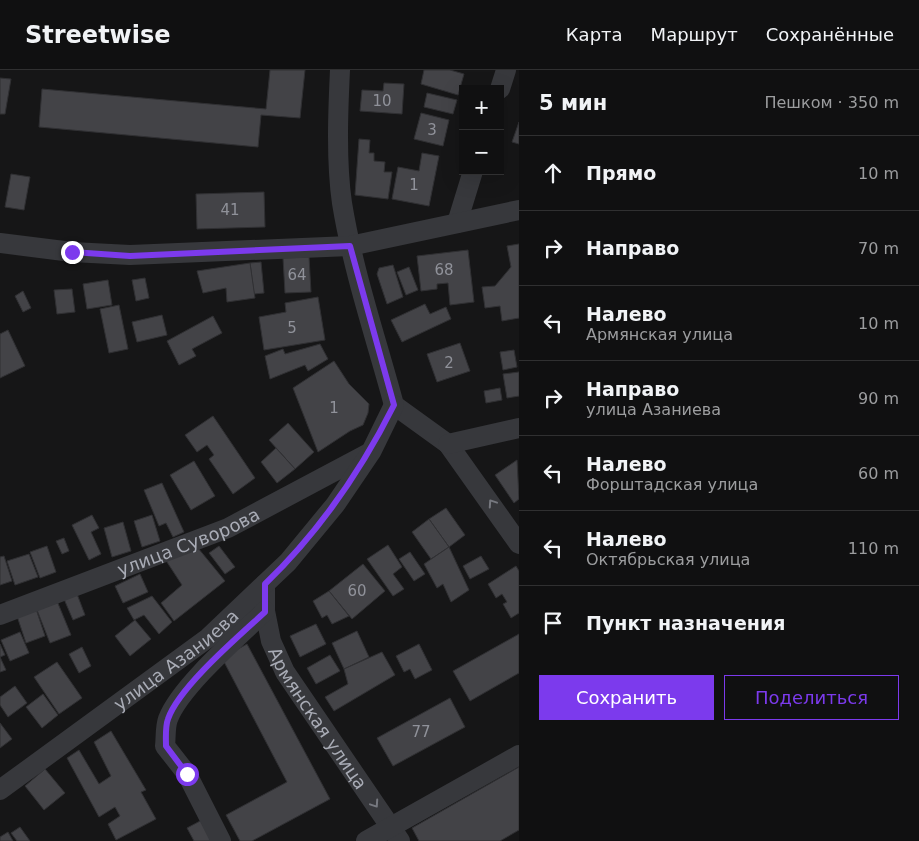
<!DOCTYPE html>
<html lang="ru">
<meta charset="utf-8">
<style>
body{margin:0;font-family:"DejaVu Sans",sans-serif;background:#1e1e1f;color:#f1f3f6}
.controls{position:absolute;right:15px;top:15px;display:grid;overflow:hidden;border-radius:0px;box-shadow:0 5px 20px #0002}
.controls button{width:45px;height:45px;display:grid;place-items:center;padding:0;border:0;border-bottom:1px solid #303031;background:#101011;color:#f1f3f6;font:25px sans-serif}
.stop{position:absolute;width:15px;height:15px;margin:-11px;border:4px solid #7c3aed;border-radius:50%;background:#fff}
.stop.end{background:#7c3aed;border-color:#fff;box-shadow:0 1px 5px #0008}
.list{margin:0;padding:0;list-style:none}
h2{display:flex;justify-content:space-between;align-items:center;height:65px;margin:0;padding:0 20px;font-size:21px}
h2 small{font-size:16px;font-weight:400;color:#9c9d9f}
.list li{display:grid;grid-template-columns:32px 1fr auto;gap:15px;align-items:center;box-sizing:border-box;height:75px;padding:0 20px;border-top:1px solid #303031}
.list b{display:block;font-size:19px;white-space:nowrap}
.list p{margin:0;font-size:16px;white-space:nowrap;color:#9c9d9f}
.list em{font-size:16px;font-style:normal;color:#9c9d9f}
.actions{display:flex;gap:10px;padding:15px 20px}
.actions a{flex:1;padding:11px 0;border:1px solid #7c3aed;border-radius:0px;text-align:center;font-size:18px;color:#7c3aed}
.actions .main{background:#7c3aed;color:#fff}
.icon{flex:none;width:28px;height:28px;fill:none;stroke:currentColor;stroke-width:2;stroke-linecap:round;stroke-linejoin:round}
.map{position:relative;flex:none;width:519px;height:771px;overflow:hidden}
header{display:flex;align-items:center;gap:30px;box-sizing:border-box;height:70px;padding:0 25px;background:#101011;border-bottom:1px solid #303031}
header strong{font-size:24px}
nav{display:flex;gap:28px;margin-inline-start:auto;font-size:18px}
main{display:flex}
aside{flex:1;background:#101011}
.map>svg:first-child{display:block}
.building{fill:#434347;stroke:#303033}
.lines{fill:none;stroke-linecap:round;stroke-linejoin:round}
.minor{stroke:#37383c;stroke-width:20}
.oneway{stroke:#76787f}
.route{stroke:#7c3aed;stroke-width:6}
.labels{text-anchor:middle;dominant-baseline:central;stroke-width:4;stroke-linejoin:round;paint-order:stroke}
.number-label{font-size:15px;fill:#90929a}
.street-label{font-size:18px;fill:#a9acb6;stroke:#111112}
</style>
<header>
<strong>Streetwise</strong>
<nav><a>Карта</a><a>Маршрут</a><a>Сохранённые</a></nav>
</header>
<main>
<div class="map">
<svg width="519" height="771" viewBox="0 0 519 771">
<rect width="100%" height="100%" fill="#161617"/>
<g class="building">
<polygon points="270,0 305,0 300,48 261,45 258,77 39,57 42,19 266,39"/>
<polygon points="424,0 450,0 464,4 458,25 421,14"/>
<polygon points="0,8 11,9 5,44 0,44"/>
<polygon points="384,13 404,14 402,44 360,41 362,20 383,21"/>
<polygon points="427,23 457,30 453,44 424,37"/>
<polygon points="421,43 449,50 443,76 414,69"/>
<polygon points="519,52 519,74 512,72"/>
<polygon points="359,69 370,70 369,83 374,83 374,91 385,92 384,102 392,102 388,129 355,125"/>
<polygon points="422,83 439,86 429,136 392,129 398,97 419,101"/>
<polygon points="11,104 30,107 24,140 5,137"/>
<polygon points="264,122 265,157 197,159 196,124"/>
<polygon points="519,174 519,248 502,251 500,236 485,238 482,217 495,216 511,197 507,176"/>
<polygon points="468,180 474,232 450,235 448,213 437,214 437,219 421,221 417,186"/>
<polygon points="309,187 311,222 285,223 283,188"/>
<polygon points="261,192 264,223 254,224 250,193"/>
<polygon points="250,193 255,228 227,232 226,218 203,223 197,201"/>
<polygon points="393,195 403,227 387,234 377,204 379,198"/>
<polygon points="409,197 418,220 406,225 397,202"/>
<polygon points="145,208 149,228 136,231 132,210"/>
<polygon points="108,210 112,235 87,239 83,214"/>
<polygon points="72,219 75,242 57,244 54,220"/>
<polygon points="23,221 31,238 23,242 15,226"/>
<polygon points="318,227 325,270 264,280 259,247 286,242 285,233"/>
<polygon points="425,234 430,244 446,237 451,249 402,272 391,250"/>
<polygon points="119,235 128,279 109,283 100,239"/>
<polygon points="162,245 167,265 137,272 132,252"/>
<polygon points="213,246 222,263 192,279 196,286 179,295 167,271"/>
<polygon points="8,260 25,296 0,308 0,264"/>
<polygon points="460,273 470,301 437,312 427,284"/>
<polygon points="320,274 328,289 308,301 305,295 270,309 265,286 283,279 285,284"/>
<polygon points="514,280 517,297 503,300 500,282"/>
<polygon points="334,291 349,314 369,334 368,343 363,355 350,361 318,382 293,318"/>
<polygon points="519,302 519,326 507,328 503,304"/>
<polygon points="500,318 502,330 486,333 484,321"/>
<polygon points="213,346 255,408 233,424 209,389 214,385 207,375 197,382 185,365"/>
<polygon points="288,353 314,382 295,399 269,370"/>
<polygon points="276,378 295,399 277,413 261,392"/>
<polygon points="517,390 519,429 514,433 495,405"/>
<polygon points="194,391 215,426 191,440 170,405"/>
<polygon points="162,413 184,462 173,467 166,453 159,456 144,420"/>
<polygon points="446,438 465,465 449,477 429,449"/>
<polygon points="92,445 99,458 91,462 101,484 89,490 72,455"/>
<polygon points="152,445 160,471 142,477 134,451"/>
<polygon points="429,449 449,477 431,489 412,462"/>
<polygon points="123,452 131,481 112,487 104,458"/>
<polygon points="64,468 69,481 62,484 56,471"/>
<polygon points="388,475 402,497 393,504 404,519 393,526 367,489"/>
<polygon points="47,476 56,502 40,508 30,482"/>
<polygon points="219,476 235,497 225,504 209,483"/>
<polygon points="449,477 469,520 451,532 443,514 437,518 424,494"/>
<polygon points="198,478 225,511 174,551 161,533 182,515 165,489"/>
<polygon points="410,482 425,504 414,511 399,489"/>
<polygon points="29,484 38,507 15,515 7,491"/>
<polygon points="4,486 12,511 0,515 0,487"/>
<polygon points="481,486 489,499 470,509 463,496"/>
<polygon points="363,494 385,521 352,549 329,521"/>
<polygon points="516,496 519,501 519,543 511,548 503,534 507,532 502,524 496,528 488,514"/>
<polygon points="140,504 148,522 123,533 115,516"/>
<polygon points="329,521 349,546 332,554 327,545 322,548 313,531"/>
<polygon points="77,524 85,545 73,550 64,529"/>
<polygon points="152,526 172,552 159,564 144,545 134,550 127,538"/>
<polygon points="57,531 71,565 50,573 37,540"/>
<polygon points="36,539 45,566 26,573 17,546"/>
<polygon points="135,550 151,569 130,586 115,566"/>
<polygon points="316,554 326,574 300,587 290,566"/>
<polygon points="357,561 369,587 344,599 332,573"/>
<polygon points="20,562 29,583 10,591 1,570"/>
<polygon points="519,564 519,603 470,631 453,601"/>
<polygon points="0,574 5,585 0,587 6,600 0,602"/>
<polygon points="247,574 330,729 252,771 240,771 226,745 287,712 222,588"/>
<polygon points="419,574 432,600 415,609 410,599 404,602 396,586"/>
<polygon points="82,577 91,596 79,603 69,584"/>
<polygon points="382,582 395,605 334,641 325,627 348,614 344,599"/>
<polygon points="330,585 340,601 316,614 307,598"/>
<polygon points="57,592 82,628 59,644 34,607"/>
<polygon points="15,616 27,633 8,647 0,635 0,627"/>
<polygon points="43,624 58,645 42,658 26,637"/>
<polygon points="450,628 465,657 393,696 377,668"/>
<polygon points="0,653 12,669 0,678"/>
<polygon points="111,661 146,720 141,722 156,749 116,770 108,754 120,746 115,737 99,747 67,688 79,680 99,714 111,706 94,672"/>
<polygon points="519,697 519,760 500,771 419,771 412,758"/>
<polygon points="45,699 65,723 44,740 25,716"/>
<polygon points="202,750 211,771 194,771 187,758"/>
<polygon points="20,757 30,771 17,771 11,763"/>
<polygon points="8,762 13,771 0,771 0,767"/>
</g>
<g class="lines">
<g class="minor">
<path d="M340 0C338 41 336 92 342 133 353 201 376 268 394 335"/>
<polyline points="500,19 506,0"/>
<polyline points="457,153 473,101"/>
<polyline points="0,173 72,182 130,185 350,176 519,140"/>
<polyline points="394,335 448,374 519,474"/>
<polyline points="448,374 519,358"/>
<path id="s1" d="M265 514V541L271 571 285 602 400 771"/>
<path id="s2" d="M0 545 228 458 367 384"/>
<path id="s3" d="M0 720 208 568 288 492 335 435 371 382 394 335"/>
<path d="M221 771 187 704 165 676C166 668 165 657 168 649 180 617 239 566 265 541"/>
<polyline points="366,771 519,685"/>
</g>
</g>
<defs><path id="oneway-chevron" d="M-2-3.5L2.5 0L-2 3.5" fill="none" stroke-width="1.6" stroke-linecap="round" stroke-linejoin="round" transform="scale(1.25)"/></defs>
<g class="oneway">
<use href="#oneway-chevron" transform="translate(492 433) rotate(-124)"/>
<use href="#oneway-chevron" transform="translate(375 734) rotate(56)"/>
</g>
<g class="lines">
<path class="route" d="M72 182 130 186 350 176 394 335C360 403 320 461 265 514V542C239 566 179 617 168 649 165 657 166 668 166 676L187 704"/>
</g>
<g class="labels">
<g class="number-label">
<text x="382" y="31">10</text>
<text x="432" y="60">3</text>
<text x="414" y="115">1</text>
<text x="230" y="140">41</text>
<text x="444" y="200">68</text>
<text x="297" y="205">64</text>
<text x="292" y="258">5</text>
<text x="449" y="293">2</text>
<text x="334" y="338">1</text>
<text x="357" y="521">60</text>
<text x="421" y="662">77</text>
</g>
<g class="street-label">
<text stroke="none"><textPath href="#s2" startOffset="202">улица Суворова</textPath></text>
<text stroke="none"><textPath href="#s3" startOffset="219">улица Азаниева</textPath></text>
<text stroke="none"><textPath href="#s1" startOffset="148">Армянская улица</textPath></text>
</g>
</g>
</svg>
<div class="controls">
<button>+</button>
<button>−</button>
</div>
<div class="stop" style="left:187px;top:704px"></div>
<div class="stop end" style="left:72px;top:182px"></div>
</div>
<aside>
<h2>5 мин<small>Пешком · 350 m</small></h2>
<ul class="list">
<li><svg class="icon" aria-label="ahead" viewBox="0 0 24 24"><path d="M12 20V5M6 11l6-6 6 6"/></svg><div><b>Прямо</b></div><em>10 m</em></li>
<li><svg class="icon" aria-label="right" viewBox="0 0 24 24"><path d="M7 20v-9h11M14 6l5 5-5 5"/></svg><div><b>Направо</b></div><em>70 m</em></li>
<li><svg class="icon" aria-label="left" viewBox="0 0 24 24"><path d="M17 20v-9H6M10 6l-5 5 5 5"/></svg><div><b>Налево</b><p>Армянская улица</p></div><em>10 m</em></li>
<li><svg class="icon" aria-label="right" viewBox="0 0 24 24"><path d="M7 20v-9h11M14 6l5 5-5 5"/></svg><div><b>Направо</b><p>улица Азаниева</p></div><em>90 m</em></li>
<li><svg class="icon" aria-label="left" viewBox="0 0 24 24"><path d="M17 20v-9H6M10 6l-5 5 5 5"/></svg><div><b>Налево</b><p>Форштадская улица</p></div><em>60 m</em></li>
<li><svg class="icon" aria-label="left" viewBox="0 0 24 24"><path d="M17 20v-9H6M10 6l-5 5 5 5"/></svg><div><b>Налево</b><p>Октябрьская улица</p></div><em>110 m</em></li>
<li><svg class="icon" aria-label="arrive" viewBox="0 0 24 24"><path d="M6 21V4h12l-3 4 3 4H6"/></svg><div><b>Пункт назначения</b></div></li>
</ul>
<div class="actions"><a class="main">Сохранить</a><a>Поделиться</a></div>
</aside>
</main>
